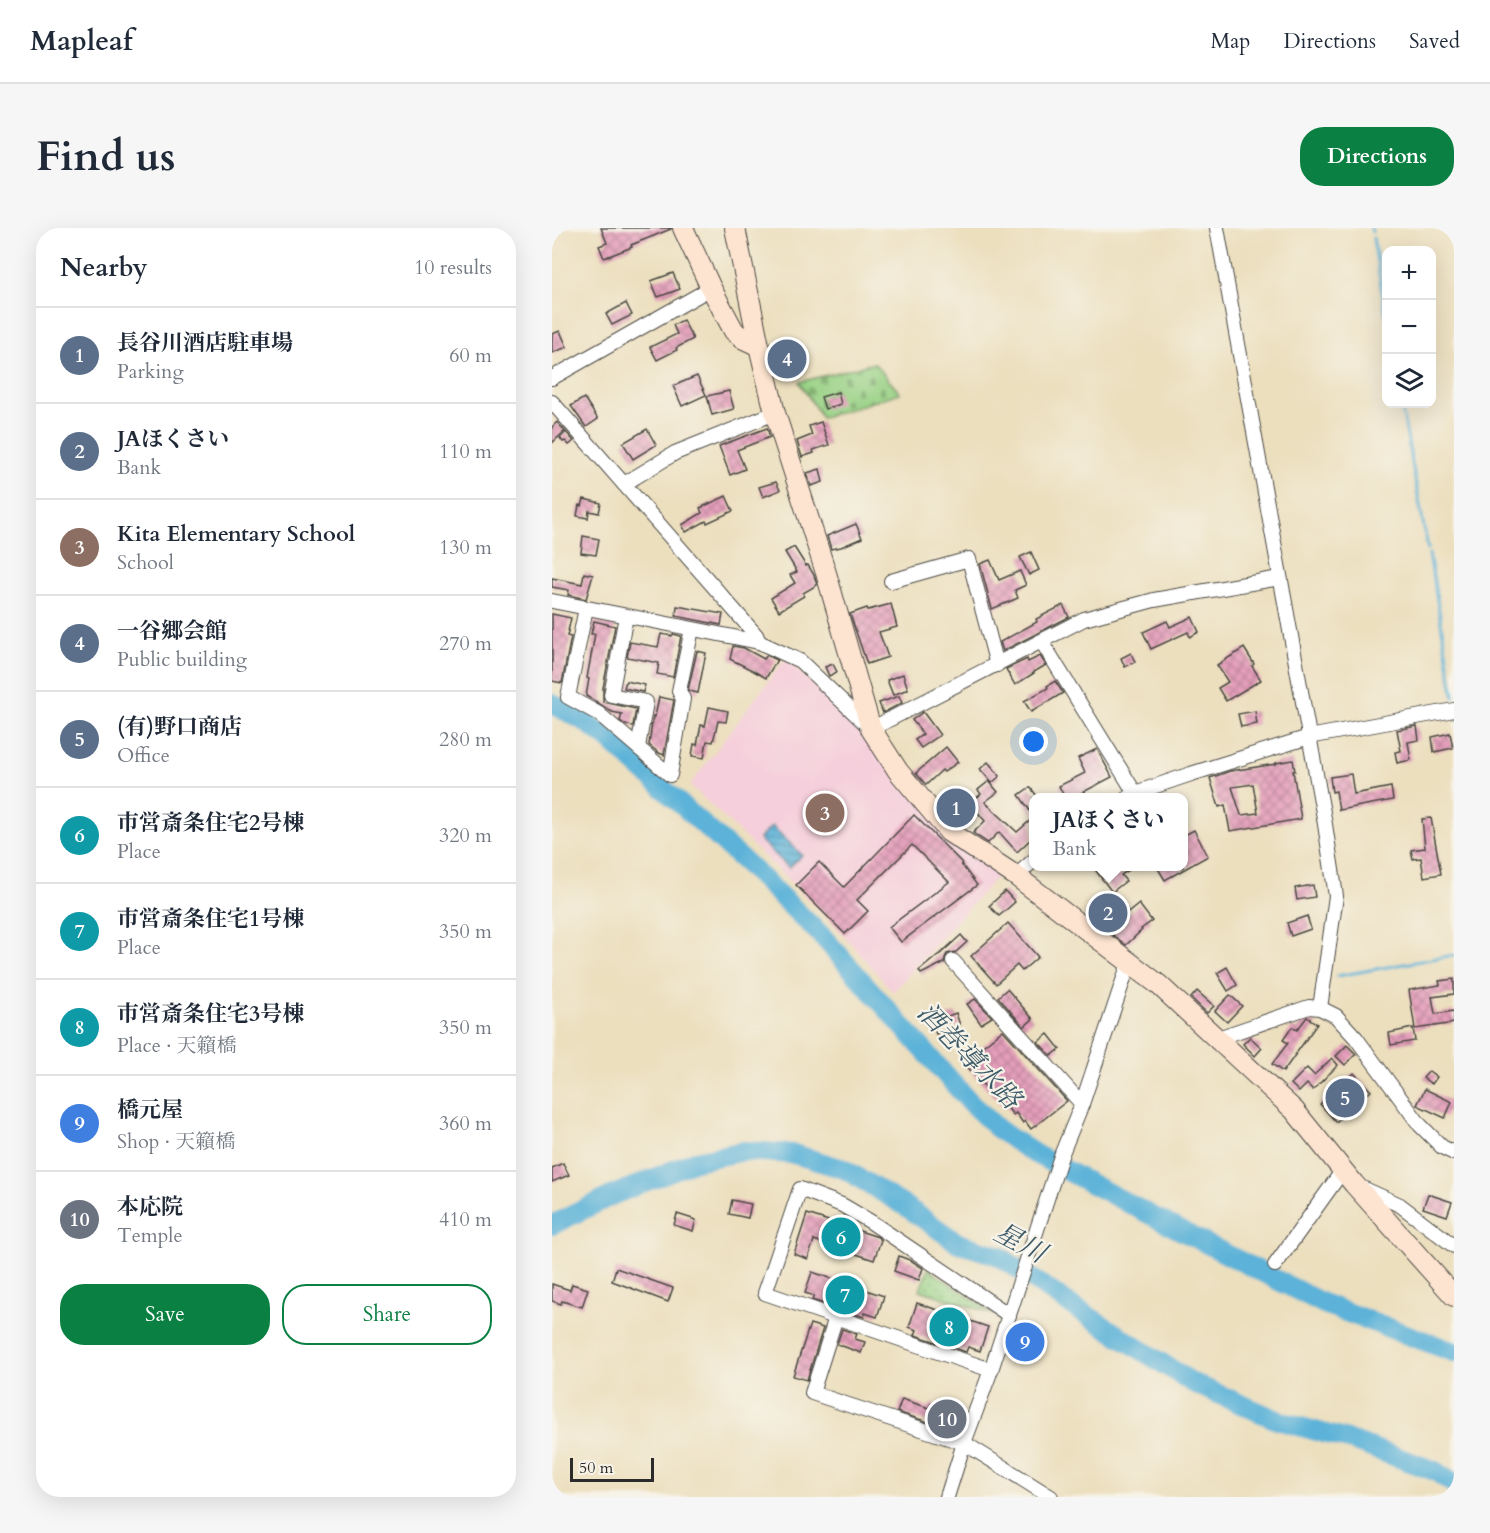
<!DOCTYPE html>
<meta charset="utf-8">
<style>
body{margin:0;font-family:Cardo,"Noto Serif JP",serif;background:#f6f6f7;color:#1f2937}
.controls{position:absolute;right:18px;top:18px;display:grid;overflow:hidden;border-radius:12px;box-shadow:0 6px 24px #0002}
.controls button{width:54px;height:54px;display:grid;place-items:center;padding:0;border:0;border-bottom:2px solid #e0e1e3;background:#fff;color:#1f2937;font:30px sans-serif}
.scale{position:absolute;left:18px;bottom:15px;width:84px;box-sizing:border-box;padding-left:6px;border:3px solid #2b2b2b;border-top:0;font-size:16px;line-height:21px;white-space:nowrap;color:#2b2b2b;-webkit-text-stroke:4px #f7f3e8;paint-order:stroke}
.you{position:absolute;left:482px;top:514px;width:21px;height:21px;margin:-15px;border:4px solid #fff;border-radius:50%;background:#1a73e8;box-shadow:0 0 0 9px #1a73e833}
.badge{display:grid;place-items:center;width:39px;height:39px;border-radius:50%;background:#0b8043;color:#fff;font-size:20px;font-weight:700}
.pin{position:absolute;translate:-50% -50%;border:3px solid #fff;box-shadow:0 2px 6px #0006}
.popup{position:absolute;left:477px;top:565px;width:159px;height:78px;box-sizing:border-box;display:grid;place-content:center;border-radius:12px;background:#fff;filter:drop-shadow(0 2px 4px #0005);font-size:20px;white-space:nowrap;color:#747a83}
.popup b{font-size:22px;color:#1f2937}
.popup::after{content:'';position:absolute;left:50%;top:100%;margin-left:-12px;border:12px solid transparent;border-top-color:#fff}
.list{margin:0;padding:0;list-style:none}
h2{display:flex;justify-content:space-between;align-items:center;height:78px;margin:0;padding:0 24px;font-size:26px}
h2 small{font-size:20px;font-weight:400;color:#747a83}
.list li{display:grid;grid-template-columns:39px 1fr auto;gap:18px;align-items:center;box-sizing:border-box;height:96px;padding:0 24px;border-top:2px solid #e0e1e3}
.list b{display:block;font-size:22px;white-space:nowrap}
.list p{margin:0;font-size:20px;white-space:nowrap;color:#747a83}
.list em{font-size:20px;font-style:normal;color:#747a83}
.actions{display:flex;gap:12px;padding:18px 24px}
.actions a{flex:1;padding:14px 0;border:2px solid #0b8043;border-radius:24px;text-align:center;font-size:21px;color:#0b8043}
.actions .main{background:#0b8043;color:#fff}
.icon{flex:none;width:33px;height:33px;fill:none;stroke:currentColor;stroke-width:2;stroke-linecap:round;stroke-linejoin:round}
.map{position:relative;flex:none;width:902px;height:1269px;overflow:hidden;border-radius:24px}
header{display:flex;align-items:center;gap:36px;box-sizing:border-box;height:84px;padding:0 30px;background:#fff;border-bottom:2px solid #e0e1e3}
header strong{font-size:28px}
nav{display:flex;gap:33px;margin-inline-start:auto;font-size:21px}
.intro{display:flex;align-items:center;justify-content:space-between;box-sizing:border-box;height:144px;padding:0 36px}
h1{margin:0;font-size:42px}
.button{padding:15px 27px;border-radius:24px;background:#0b8043;color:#fff;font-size:21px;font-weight:700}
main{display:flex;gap:36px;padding:0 36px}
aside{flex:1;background:#fff;border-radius:24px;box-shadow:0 6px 24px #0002}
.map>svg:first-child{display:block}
.built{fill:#f5cfdb}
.grass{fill:url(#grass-dots);stroke:#627e58;stroke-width:1.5}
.cemetery{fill:url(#cemetery-stones);stroke:#627e58;stroke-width:1.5}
.water{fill:url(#water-rules);stroke:#446e82;stroke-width:1.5}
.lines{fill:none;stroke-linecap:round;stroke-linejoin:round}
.stream{stroke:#5cb2d8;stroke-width:3}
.river{stroke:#5cb2d8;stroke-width:20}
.building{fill:url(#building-cross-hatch);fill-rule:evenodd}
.street-casing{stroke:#484641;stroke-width:16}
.secondary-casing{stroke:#484641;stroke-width:22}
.street{stroke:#fff;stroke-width:14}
.secondary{stroke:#fde4d0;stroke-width:20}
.labels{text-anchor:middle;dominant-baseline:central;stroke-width:4.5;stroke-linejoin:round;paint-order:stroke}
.water-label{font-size:27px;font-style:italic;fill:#3c5a68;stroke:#f7f3e8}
</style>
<header>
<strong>Mapleaf</strong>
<nav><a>Map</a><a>Directions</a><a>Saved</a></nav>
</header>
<div class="intro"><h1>Find us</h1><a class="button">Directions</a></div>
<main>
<aside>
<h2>Nearby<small>10 results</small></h2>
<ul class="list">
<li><span class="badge" style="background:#5c6f8a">1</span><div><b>長谷川酒店駐車場</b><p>Parking</p></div><em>60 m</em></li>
<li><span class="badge" style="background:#5c6f8a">2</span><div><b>JAほくさい</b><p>Bank</p></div><em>110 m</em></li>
<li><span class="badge" style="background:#8d6e63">3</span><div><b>Kita Elementary School</b><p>School</p></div><em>130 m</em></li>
<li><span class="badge" style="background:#5c6f8a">4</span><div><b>一谷郷会館</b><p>Public building</p></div><em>270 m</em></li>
<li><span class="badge" style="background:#5c6f8a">5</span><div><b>(有)野口商店</b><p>Office</p></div><em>280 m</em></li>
<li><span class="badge" style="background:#0f9aa8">6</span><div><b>市営斎条住宅2号棟</b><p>Place</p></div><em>320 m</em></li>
<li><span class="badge" style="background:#0f9aa8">7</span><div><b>市営斎条住宅1号棟</b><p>Place</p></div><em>350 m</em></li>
<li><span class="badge" style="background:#0f9aa8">8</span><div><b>市営斎条住宅3号棟</b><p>Place · 天籟橋</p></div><em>350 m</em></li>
<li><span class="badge" style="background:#3f7fe0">9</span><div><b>橋元屋</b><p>Shop · 天籟橋</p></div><em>360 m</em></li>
<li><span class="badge" style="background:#6b7280">10</span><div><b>本応院</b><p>Temple</p></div><em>410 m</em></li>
</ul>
<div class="actions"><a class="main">Save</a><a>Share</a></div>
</aside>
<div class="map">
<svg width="902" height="1269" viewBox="0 0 902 1269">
<defs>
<pattern id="grass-dots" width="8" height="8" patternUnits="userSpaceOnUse" patternTransform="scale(1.5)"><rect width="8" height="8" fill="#98d184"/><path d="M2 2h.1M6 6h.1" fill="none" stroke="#7caa6c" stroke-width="1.8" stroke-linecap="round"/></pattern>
<pattern id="cemetery-stones" width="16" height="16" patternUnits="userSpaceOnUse" patternTransform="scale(1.5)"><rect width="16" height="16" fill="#98d184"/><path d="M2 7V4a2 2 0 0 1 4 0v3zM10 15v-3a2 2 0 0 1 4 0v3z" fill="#7caa6c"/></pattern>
<pattern id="water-rules" width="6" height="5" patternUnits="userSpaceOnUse" patternTransform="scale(1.5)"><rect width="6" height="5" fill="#5cb2d8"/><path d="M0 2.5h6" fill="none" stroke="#4c91af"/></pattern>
<pattern id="building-cross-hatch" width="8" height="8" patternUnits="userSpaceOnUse" patternTransform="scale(1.5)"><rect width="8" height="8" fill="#e59fbb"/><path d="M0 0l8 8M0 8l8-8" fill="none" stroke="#ba8298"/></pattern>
</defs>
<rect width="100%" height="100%" fill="#f7f3e8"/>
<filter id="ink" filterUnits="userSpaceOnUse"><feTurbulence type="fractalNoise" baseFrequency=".0167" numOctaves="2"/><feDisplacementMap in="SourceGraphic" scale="12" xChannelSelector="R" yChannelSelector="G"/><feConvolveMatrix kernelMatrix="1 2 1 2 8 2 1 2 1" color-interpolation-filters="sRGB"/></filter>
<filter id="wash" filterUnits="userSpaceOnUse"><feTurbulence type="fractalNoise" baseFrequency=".008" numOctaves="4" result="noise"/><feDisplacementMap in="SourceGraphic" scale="24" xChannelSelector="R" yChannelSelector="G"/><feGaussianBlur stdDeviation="1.35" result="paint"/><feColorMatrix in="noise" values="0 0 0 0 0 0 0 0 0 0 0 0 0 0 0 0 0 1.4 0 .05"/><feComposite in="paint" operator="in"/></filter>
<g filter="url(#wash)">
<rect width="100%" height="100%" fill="#ecdfbe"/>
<polygon class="built" points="234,430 313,507 449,644 341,764 283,697 138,557"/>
<polygon class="grass" points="376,1041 444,1087 368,1062"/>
<polygon class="cemetery" points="322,135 348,165 270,190 247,154"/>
<polygon class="water" points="220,598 250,627 237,640 207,611"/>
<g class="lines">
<g class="stream">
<polyline points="819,0 820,4"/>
<polyline points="821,10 834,88"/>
<polyline points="849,176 876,321"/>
<polyline points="877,326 902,469"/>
<polyline points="785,748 902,727"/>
</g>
<g class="river">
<polyline points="0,476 29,491 54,509 196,637 270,708 418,874 445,900 460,911 483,926 604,990 772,1076 902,1124"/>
<polyline points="0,997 59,968 143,933 192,923 242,926 292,941 353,978 406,1015 447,1028 519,1077 641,1155 725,1192 803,1214 883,1243 902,1256"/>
</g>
</g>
<g id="blocks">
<g class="building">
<polygon points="49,0 119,0 119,1 79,17 80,19 52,30 47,18 55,15"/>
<polygon points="121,45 128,61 106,69 99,53"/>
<polygon points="74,75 80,87 60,97 54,86"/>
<polygon points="131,92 141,111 124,120 125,122 105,132 98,119 125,106 121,97"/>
<polygon points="8,103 15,119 0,125 0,106"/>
<polygon points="240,119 244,141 230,144 226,121"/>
<polygon points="145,148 154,167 130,178 121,158"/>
<polygon points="177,163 182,181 160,187 155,168"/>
<polygon points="286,164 289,176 273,181 269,169"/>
<polygon points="32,170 46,191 34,199 19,178"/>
<polygon points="5,194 13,203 0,215 0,199"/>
<polygon points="269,194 277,217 261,222 262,225 250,229 245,213 260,207 257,198"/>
<polygon points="215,200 218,209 185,222 193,241 178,247 167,218"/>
<polygon points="95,201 104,217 81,231 71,215"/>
<polygon points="14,204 22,213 17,217 13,213 11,214 8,210"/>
<polygon points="268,241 271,254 259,258 255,245"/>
<polygon points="224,254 228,262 211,269 207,259"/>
<polygon points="174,268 181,283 155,295 154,293 134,304 130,297 150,285 148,280"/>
<polygon points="32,271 49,275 47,285 37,283 36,290 25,288 27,277 30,278"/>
<polygon points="304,296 310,310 289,319 279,321 275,308"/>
<polygon points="31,308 47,311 44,327 29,325"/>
<polygon points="242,319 254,338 256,337 262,347 265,357 251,365 252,368 227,383 219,370 243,355 238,347 245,344 233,324"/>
<polygon points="479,324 487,342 477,347 468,329"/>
<polygon points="438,332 447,352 468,343 474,357 463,362 466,370 440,381 428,336"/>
<polygon points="32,345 41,347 34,371 16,367 17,362 0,359 0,350 30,356"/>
<polygon points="339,376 345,399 327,404 336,429 315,436 298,386 315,380 316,382"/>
<polygon points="511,377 517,389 451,423 448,414 485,394 484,391"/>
<polygon points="125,378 171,386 169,397 124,388"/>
<polygon points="0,386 19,390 15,408 19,409 10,455 0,453"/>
<polygon points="640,389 647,404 638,409 636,404 599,421 591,404 615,393 618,399"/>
<polygon points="42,393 63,398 51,460 51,474 84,481 81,498 74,497 68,493 70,486 60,484 43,473 34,468 37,451 35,450 43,406 39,406"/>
<polygon points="109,406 120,408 121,406 129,408 121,449 105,446 107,435 75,429 78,414 106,419"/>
<polygon points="181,418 192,420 212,431 215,427 225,432 214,450 200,442 178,431"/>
<polygon points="692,420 702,436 700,438 709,452 674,473 666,460 676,454 665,437"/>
<polygon points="145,423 154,425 146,465 137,463 136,462"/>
<polygon points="579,425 583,434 573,439 569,430"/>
<polygon points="488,428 494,437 482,444 482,445 463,457 454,441 475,431 476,434"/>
<polygon points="281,436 285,444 277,448 273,439"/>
<polygon points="351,446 356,461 341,467 335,452"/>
<polygon points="74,453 93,457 91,464 72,460"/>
<polygon points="503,453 511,465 479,484 472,473 496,460 495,458"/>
<polygon points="347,468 350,475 331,485 327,475"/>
<polygon points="107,469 122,472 112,527 107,525 97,517 101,488 103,489"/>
<polygon points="157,479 176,483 174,494 166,493 161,514 155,513 152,530 140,528 142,516 145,517 149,497 153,498"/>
<polygon points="703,483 705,496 689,499 686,486"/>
<polygon points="371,484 388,507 369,520 363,512 371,506 360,492"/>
<polygon points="865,498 867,512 856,514 859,532 845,535 843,524 849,523 845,502"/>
<polygon points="898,505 901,520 882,524 880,509"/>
<polygon points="394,519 406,534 392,544 390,542 374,557 364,545"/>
<polygon points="545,521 560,549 520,570 513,570 507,558 533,545 526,530"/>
<path d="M741 532 743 543H741L749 591 678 603 673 577 667 579 658 550 678 543 724 536V535ZM701 556 706 585 689 587 680 559Z"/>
<polygon points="436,534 448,548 440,555 428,541"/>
<polygon points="799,546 802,566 839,559 841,572 787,582 784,563 780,564 778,549"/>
<polygon points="437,553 446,564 433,574 465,604 481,590 481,609 465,624 447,604 436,615 421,605 433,593 418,575 429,566 426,562"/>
<polygon points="478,559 485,568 481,570 481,587 467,567"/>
<polygon points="362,587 410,635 409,636 425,657 349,714 337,699 397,654 360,617 305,672 316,683 293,706 244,657 267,634 292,659"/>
<polygon points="879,590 889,646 872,649 869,630 861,631 859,622 873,620 870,591"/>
<polygon points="642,602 656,628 613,652 605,639 631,639 631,608"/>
<polygon points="541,639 582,639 569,647 574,653 560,664"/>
<polygon points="761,657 763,669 745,672 743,660"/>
<polygon points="453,663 463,674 447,688 437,678"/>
<polygon points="562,668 577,684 587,676 600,693 589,701 590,702 574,717 539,690"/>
<polygon points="755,688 759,701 739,708 735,695"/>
<polygon points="456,695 486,729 470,743 465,737 444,756 419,728"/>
<polygon points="409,707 415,714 404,724 395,726 393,730 392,735 389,737 389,736 369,746 367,743 386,727 387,727"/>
<polygon points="675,739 685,757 676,763 665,745"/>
<polygon points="902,751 902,766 880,769 883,786 902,783 902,795 863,801 857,762 888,757 887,753"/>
<polygon points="455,761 481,791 472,799 446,769"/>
<polygon points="645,763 662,778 655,785 639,770"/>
<polygon points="678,767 690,778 675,794 663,783"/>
<polygon points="423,771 440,789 429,796 415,776"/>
<polygon points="404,785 408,797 384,806 379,794"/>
<polygon points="755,789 765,796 731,844 720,836 736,815 731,812 740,799 745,802"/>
<polygon points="861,800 863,813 839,817 837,805"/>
<polygon points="451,802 515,873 479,901 473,893 471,895 464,885 461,887 454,878 452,880 411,834"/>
<polygon points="496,806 508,821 499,828 486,814"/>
<polygon points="698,809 710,820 703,828 691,816"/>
<polygon points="795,817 804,826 793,837 784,828"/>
<polygon points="780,830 786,837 761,862 755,856 747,864 739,856 755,840 762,847"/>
<polygon points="877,843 885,849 880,856 871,850"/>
<polygon points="802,845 819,863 784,894 768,876"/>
<polygon points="873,861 900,874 893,890 865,877"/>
<polygon points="11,935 17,947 0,954 0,940"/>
<polygon points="876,966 900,974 895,988 871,980"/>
<polygon points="180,972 199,976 196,990 177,986"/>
<polygon points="125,986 144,992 141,1003 122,997"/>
<polygon points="255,986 326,1009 329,1012 322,1032 262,1012 256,1031 242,1026"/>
<polygon points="347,1028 360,1033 371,1040 367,1052 342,1043"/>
<polygon points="64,1040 121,1060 116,1074 60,1053"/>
<polygon points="260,1044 332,1068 325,1089 313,1085 312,1089 260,1072 262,1068 253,1065"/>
<polygon points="0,1056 18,1062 20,1056 36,1061 30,1079 10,1073 9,1076 0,1073"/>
<polygon points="365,1075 436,1099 428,1123 416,1119 414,1124 363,1107 365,1102 357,1099"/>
<polygon points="258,1096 271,1100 255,1152 241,1148"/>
<polygon points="290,1101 305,1106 303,1111 313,1114 309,1125 285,1116"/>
<polygon points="350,1171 377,1180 379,1176 413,1187 407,1204 345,1184"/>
</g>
</g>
</g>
<g filter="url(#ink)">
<use href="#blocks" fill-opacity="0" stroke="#484641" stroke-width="1.5"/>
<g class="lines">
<g class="street-casing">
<g id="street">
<polyline points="665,0 772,590 784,668 768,780"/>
<polyline points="0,150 159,60"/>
<polyline points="0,174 204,407 207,414"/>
<polyline points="72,256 123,225 223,185"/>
<polyline points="339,353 417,331 445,437"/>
<polyline points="0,373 207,414 248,433 319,501 532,391 602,372 728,350"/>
<polyline points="34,380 16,469 47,486 118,547 131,471 127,463 140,401"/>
<polyline points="74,388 59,467 94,474 86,519"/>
<polyline points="490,414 583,565"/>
<polyline points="575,570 583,565 639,546 757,509 902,482"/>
<polyline points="464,648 481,633"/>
<polyline points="401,733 530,876"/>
<polyline points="666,810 757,779 768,780 784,788 804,810 868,897 890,919 902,925"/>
<polyline points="808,959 848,977 902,1018"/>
<polyline points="723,1037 791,942"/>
<polyline points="284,1089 260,1165 412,1215 439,1142 510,925 530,876 577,735"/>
<polyline points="439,1142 213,1065 248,961 290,977 319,994 457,1087"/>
<polyline points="395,1269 412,1215 499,1269"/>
</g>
</g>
<g class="secondary-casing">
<g id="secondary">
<polyline points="131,0 159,60 182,103 192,111 207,118"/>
<polyline points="183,0 207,118 223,185 274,345 319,501 346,543 397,604 464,648 607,757 742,882 802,956 902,1068"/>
</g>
</g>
<use href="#street" class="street"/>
<use href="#secondary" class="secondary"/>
</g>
</g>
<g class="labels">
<g class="water-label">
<text transform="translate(417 828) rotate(46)">酒巻導水路</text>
<text transform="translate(468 1015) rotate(28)">星川</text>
</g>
</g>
</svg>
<div class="controls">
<button>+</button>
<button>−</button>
<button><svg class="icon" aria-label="layers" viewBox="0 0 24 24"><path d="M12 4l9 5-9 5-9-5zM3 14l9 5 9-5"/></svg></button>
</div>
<div class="scale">50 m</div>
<div class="you"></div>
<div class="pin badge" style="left:404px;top:580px;background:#5c6f8a">1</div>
<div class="pin badge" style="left:556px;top:685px;background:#5c6f8a">2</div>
<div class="popup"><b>JAほくさい</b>Bank</div>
<div class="pin badge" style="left:273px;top:585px;background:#8d6e63">3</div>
<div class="pin badge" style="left:235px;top:131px;background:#5c6f8a">4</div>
<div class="pin badge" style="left:793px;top:870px;background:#5c6f8a">5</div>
<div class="pin badge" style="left:289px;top:1009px;background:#0f9aa8">6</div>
<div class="pin badge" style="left:293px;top:1067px;background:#0f9aa8">7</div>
<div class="pin badge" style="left:397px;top:1099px;background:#0f9aa8">8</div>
<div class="pin badge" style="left:473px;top:1114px;background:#3f7fe0">9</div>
<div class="pin badge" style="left:395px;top:1191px;background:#6b7280">10</div>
</div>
</main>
